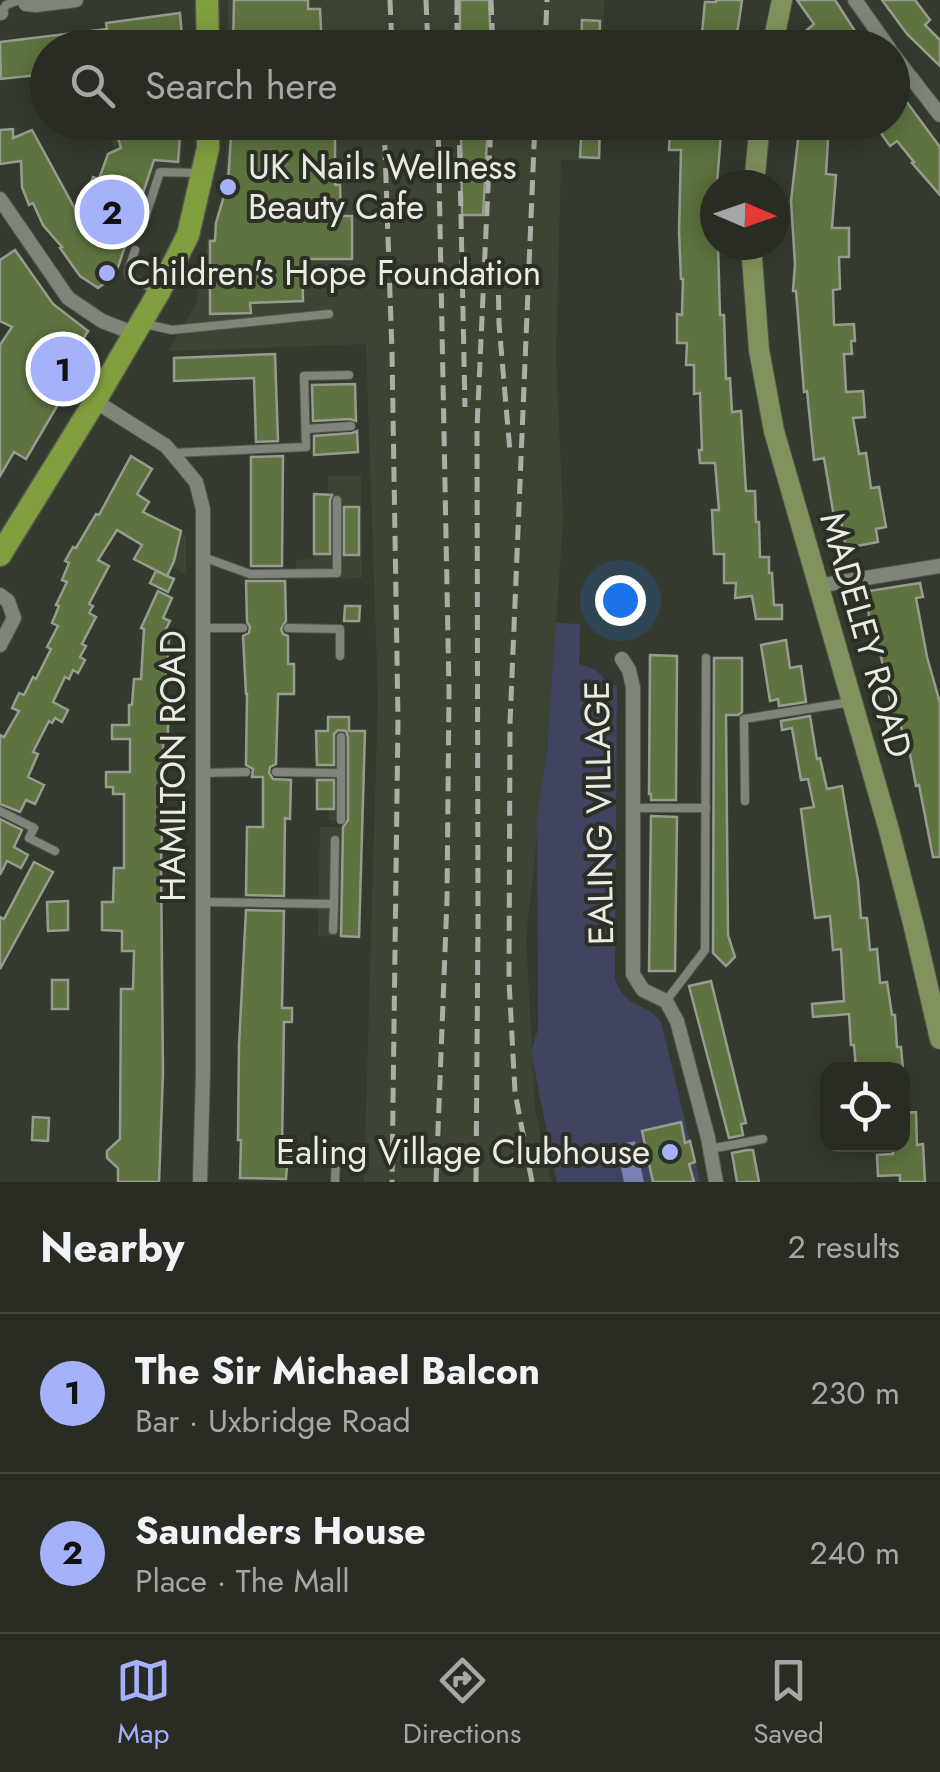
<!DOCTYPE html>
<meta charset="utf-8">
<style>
body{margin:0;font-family:Jost,sans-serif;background:#343830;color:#f1f3f6}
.controls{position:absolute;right:30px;bottom:30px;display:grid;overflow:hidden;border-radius:20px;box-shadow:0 5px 25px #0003}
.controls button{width:90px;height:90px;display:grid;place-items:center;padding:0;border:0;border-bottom:2px solid #444841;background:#282c23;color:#f1f3f6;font:50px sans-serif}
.compass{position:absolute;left:700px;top:170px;width:90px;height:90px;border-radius:50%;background:#282c23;box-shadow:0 5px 25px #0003;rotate:92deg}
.you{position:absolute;left:620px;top:600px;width:35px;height:35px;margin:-25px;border:8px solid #fff;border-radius:50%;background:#1a73e8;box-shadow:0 0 0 15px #1a73e833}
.badge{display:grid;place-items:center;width:65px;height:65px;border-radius:50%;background:#a6b1fc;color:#111;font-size:32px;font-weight:700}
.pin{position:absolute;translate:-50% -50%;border:5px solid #fff;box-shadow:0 2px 10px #0006}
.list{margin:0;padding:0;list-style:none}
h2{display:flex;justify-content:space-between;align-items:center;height:130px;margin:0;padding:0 40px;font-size:42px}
h2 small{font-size:32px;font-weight:400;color:#a5a7a6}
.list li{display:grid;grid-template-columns:65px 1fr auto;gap:30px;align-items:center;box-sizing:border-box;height:160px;padding:0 40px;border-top:2px solid #444841}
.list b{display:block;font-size:38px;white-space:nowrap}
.list p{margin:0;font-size:32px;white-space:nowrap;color:#a5a7a6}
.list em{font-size:32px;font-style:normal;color:#a5a7a6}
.icon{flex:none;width:55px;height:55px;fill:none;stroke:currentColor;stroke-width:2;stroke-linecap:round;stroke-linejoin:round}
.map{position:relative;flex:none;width:940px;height:1182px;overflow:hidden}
.search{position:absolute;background:#282c23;box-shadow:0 5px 25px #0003;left:30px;right:30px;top:30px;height:110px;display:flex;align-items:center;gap:25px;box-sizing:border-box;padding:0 35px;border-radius:55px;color:#a5a7a6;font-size:38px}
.sheet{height:450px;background:#282c23}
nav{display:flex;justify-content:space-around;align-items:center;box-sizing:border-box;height:140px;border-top:2px solid #444841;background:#282c23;font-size:28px;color:#a5a7a6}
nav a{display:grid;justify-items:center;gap:5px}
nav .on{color:#a6b1fc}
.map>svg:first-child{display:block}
.built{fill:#3e4434}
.green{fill:#404461}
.water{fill:#777fb3}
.building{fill:#5e733f;stroke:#969c8f;stroke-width:2.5}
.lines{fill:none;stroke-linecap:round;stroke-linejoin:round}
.lane-casing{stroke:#52564d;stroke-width:10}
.street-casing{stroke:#52564d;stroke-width:16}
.secondary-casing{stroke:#52564d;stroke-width:22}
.primary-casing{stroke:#52564d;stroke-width:25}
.lane{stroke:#808579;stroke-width:8}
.street{stroke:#808579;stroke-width:14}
.secondary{stroke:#81925c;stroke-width:20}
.primary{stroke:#829f3f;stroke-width:22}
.rail{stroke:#aaaea6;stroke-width:5;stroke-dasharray:15 8;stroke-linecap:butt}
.poi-dot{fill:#a6b1fc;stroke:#2b2f25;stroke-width:4}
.labels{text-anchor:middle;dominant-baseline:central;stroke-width:8;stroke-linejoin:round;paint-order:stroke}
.poi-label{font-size:35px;fill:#e9ece5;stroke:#2b2f25;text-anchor:start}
.street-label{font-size:35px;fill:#e9ece5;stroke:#2b2f25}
</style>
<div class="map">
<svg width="940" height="1182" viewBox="0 0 940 1182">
<rect width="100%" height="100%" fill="#353a2f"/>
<g class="built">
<polygon points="228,0 604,0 603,47 227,48"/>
<polygon points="106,123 184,123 181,168 157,166 124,267 102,252 117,163"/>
<polygon points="226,123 601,123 601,160 561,160 556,358 563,517 550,717 526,939 535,1109 551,1182 364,1182 378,696 366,344 169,351 196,304 208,239 214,238 226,182"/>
<polygon points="328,476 361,476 362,578 296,579 296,560 314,559 314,494 328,493"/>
<polygon points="155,518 186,536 186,575 172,566 167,576 134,559"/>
<polygon points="328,717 349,717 349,731 365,731 364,821 329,820 329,810 317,809 315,731 328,731"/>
<polygon points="320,827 361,827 359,937 318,936"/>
</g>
<path class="green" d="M556 623 580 624 579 664C593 667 601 672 608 685H617L615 979C627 1012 645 1000 661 1022L700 1182H557L531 1052 538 1029 537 818 547 750Z"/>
<polygon class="water" points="635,1141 644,1182 624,1182 616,1145"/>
<g class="building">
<polygon points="234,0 308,0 308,9 320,9 322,48 233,48"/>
<polygon points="460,0 489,0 491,48 460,48"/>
<polygon points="716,0 742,0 735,48 686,48 688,33 702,33 705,2 716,2"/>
<polygon points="797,0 835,0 866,48 820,48 807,30 814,24"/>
<polygon points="882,0 915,0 930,20 925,25 940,40 940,66 907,34"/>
<polygon points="180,13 183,48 48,48 48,74 1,79 0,42 107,29 106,23"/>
<polygon points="582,20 600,21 599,48 581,48"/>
<polygon points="892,82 940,147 940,195 912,163 914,162 897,141 890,146 878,129 888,122 892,122"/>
<polygon points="113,122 181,122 178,162 154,160 115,276 98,288 80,276 60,248 62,247 43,225 33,203 29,205 22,187 21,161 0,164 0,130 13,129 13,138 32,130 80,218 93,177 99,179 108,154 121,148"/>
<polygon points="232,122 284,122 284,136 335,136 335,185 340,185 341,216 352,216 352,259 302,259 303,301 250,303 251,313 210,314 210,241 215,241 216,223 228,182"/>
<polygon points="461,122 488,122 483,215 462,215"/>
<polygon points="582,122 600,122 599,158 580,157"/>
<polygon points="684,122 722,122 717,183 715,183 715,245 718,245 720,315 724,315 726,379 730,378 732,412 741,411 746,491 755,491 756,522 759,522 760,557 769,557 769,573 772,573 774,605 782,605 782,619 756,619 752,596 735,598 736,583 724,583 724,554 714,554 712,510 719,510 715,463 700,463 699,450 702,450 700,393 694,394 694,365 686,365 687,343 677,343 677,314 682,315 683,279 681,279 679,232 681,150 669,150 670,130 684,130"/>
<polygon points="800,122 829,122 826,174 836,175 832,228 849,228 849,257 839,257 840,289 833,290 834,325 854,324 855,341 851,341 852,354 844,354 846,392 863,391 865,417 853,418 859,454 866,453 871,488 879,487 886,527 876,529 878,542 846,548 841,522 835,523 824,458 814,460 807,391 804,392 796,291 793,291 795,264 791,201"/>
<polygon points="15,250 53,304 88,331 73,356 83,362 26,459 14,452 0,476 0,345 12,327 0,321 0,260"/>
<polygon points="275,354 278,441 256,442 254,378 174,381 174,358"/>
<polygon points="355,384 356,421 350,419 313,421 312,385"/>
<polygon points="357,431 358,452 314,455 314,436 352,433"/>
<polygon points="131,456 152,469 137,494 149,502 143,512 181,531 174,561 167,576 134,559 142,545 117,530 98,560 109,566 89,604 93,606 89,613 96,617 82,644 86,646 80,657 85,660 78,673 73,670 69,679 65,677 53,702 68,710 62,722 55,718 52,723 49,721 33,752 38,754 28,777 44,785 35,804 26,800 20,812 0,804 0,735 4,737 19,711 12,708 19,693 24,695 33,677 36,679 51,649 47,647 58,626 52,623 59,606 56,605 67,582 62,580 69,563 65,561 73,547 76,548 96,514 99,515"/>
<polygon points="283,456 282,566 251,566 251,457"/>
<polygon points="314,494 332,495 330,500 330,554 314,554"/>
<rect x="344" y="507" width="15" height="48"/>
<polygon points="156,571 174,579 168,592 150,583"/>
<polygon points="246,581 285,581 286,621 281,629 283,634 288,636 288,664 294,664 294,694 278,694 276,764 270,767 269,773 273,779 291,780 290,819 285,818 284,896 246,895 247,827 263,827 263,777 252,777 253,769 246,765 247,694 246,694 243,636 249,633 250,627 247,622"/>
<polygon points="920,583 923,597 916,598 927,657 940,703 940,857 933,857 919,785 916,786 910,754 907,754 900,722 895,723 874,624 870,624 868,609 872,608 869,591"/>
<polygon points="158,591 172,598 163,618 170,621 161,639 169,640 164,706 168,706 168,739 163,739 164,794 163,794 161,864 163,1074 159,1182 118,1182 118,1168 107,1158 107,1151 120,1139 121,989 133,989 134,951 122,951 122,931 102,930 102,902 113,902 114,868 124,868 124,794 113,794 113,787 106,787 106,772 130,772 130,739 112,739 112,725 129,725 129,705 132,705 134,679 141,679 144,629 141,628"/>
<polygon points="345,606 360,606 359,621 344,621"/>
<polygon points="786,640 790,668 801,666 806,702 779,706 778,699 770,701 761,645"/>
<polygon points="650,655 677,656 676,800 651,800 651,794 649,794"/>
<polygon points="714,658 742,658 742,712 738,715 726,715 728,935 735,957 726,966 713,953"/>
<polygon points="810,716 817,759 820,758 827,789 842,786 858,881 861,918 867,918 870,950 877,949 880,983 887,982 892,1015 895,1015 897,1047 901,1047 903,1070 856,1070 854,1045 851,1045 849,1014 813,1017 812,1004 844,1001 841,949 833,950 830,916 815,918 801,809 814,807 808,779 801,780 792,728 782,730 781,721"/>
<polygon points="328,717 349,717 349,731 365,731 359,937 341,936 343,827 348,820 348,737 346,731 338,730 334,734 334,765 317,765 316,731 328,731"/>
<rect x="317" y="780" width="17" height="29"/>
<polygon points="651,816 677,817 675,971 649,971"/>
<polygon points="0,819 22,830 14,847 28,855 21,868 7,861 0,875"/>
<polygon points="34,862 53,872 0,969 0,917 4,919"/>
<polygon points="68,901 68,930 48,931 47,902"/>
<polygon points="246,910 284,911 282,1008 292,1008 292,1022 284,1022 282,1146 291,1146 291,1166 287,1166 286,1179 240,1178 241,1140 238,1140 239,1045"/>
<rect x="52" y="980" width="16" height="29"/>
<polygon points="711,981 746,1123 741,1124 743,1135 729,1138 689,986"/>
<polygon points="916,1112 917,1145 923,1144 925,1182 900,1182 900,1175 878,1176 877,1155 893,1154 892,1146 902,1145 902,1113"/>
<polygon points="33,1117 49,1118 48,1141 32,1140"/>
<polygon points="681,1122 685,1143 690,1141 695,1162 689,1164 694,1182 653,1182 642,1131"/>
<polygon points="747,1150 753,1150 759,1182 737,1182 732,1153"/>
</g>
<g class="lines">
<g class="lane-casing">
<g id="lane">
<polyline points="1,13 6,5 19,0"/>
<polyline points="142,227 160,172 198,173"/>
<polyline points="135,250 128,272 129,277 155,290"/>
<polyline points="145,324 172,330 329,314"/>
<polyline points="306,429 351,426"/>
<polyline points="173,453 306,447 304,376 349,375"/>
<polyline points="203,557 250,574 337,573 337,500"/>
<polyline points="202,628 243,628"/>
<polyline points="288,628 340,629 340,656"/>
<polyline points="341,737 341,820"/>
<polyline points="276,772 341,773"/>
<polyline points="202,773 246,772"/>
<polyline points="745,801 744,719 851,702"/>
<polyline points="633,808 706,808"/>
<polyline points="0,811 34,828 29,838 55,851"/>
<polyline points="203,902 334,904 335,840"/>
<polyline points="333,930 334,904"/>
<polyline points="666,1001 705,950 706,658"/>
<polyline points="710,1149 763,1139"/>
<polyline points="335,1182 336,1157"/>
</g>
</g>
<g class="street-casing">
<g id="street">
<polyline points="24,0 26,4 36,5 76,0"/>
<polyline points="855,0 889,48"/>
<polyline points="0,13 1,13"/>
<polyline points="892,53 940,115"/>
<polyline points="0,199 68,298 102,321 133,333"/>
<polyline points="95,401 166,446 196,482 203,509 203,1072 200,1182"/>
<polyline points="817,586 940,566"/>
<polyline points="0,595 8,601 14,618 0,645"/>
<polyline points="622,659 629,670 633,687 633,974 643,990 666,1001 677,1021 708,1138 716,1182"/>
</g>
</g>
<g class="secondary-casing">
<g id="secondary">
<polyline points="772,48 782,0"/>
<polyline points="754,185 760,122"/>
<polyline points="751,245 759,350 774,431 889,830 914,927 940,1039"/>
</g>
</g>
<g class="primary-casing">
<g id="primary">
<polyline points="207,0 208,48"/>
<polyline points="0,555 89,411 159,292 188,235 208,148 208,122"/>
</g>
</g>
<use href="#lane" class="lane"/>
<use href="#street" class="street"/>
<use href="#secondary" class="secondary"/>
<use href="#primary" class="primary"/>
<g class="rail">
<polyline points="390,0 392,48"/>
<polyline points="426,0 428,48"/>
<polyline points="457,0 457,48"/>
<polyline points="491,0 493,48"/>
<polyline points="545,48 547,0"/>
<polyline points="384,122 392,352 398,719 392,1182"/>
<polyline points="459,122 465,407"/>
<polyline points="498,272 499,324 510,452"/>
<polyline points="436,1182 447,900 449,691 438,122"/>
<polyline points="476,1182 478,923 477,427 491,122"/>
<polyline points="532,1182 515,1092 509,981 510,723 535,122"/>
</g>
</g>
<g class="poi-dot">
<circle cx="228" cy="187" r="10"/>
<circle cx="107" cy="273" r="10"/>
<circle cx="670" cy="1152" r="10"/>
</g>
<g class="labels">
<g class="poi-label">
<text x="248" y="167">UK Nails Wellness<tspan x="248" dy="40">Beauty Cafe</tspan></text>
<text x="127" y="273">Children's Hope Foundation</text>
<text x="650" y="1152" text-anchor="end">Ealing Village Clubhouse</text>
</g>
<g class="street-label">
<text transform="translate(866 635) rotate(74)">MADELEY ROAD</text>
<text transform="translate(173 766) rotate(-90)">HAMILTON ROAD</text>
<text transform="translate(599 813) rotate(-91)">EALING VILLAGE</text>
</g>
</g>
</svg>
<div class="controls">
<button><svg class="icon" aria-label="locate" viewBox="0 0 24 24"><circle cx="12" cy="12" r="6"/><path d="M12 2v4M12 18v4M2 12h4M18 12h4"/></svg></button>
</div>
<svg class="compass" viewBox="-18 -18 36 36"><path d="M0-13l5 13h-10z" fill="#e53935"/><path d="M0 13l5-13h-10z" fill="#a5a7a6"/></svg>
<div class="you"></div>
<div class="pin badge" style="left:63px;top:369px">1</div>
<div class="pin badge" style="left:112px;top:212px">2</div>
<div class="search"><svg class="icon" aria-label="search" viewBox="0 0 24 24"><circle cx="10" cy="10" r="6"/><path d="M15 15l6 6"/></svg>Search here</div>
</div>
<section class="sheet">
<h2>Nearby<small>2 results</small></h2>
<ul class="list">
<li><span class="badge">1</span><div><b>The Sir Michael Balcon</b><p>Bar · Uxbridge Road</p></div><em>230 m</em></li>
<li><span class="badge">2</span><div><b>Saunders House</b><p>Place · The Mall</p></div><em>240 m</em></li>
</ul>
</section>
<nav>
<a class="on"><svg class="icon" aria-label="map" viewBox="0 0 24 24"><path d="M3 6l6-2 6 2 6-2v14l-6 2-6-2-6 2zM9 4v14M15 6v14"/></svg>Map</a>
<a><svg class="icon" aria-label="directions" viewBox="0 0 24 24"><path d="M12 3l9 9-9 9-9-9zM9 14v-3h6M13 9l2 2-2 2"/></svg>Directions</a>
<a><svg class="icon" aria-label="saved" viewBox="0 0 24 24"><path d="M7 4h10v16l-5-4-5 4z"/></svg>Saved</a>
</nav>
